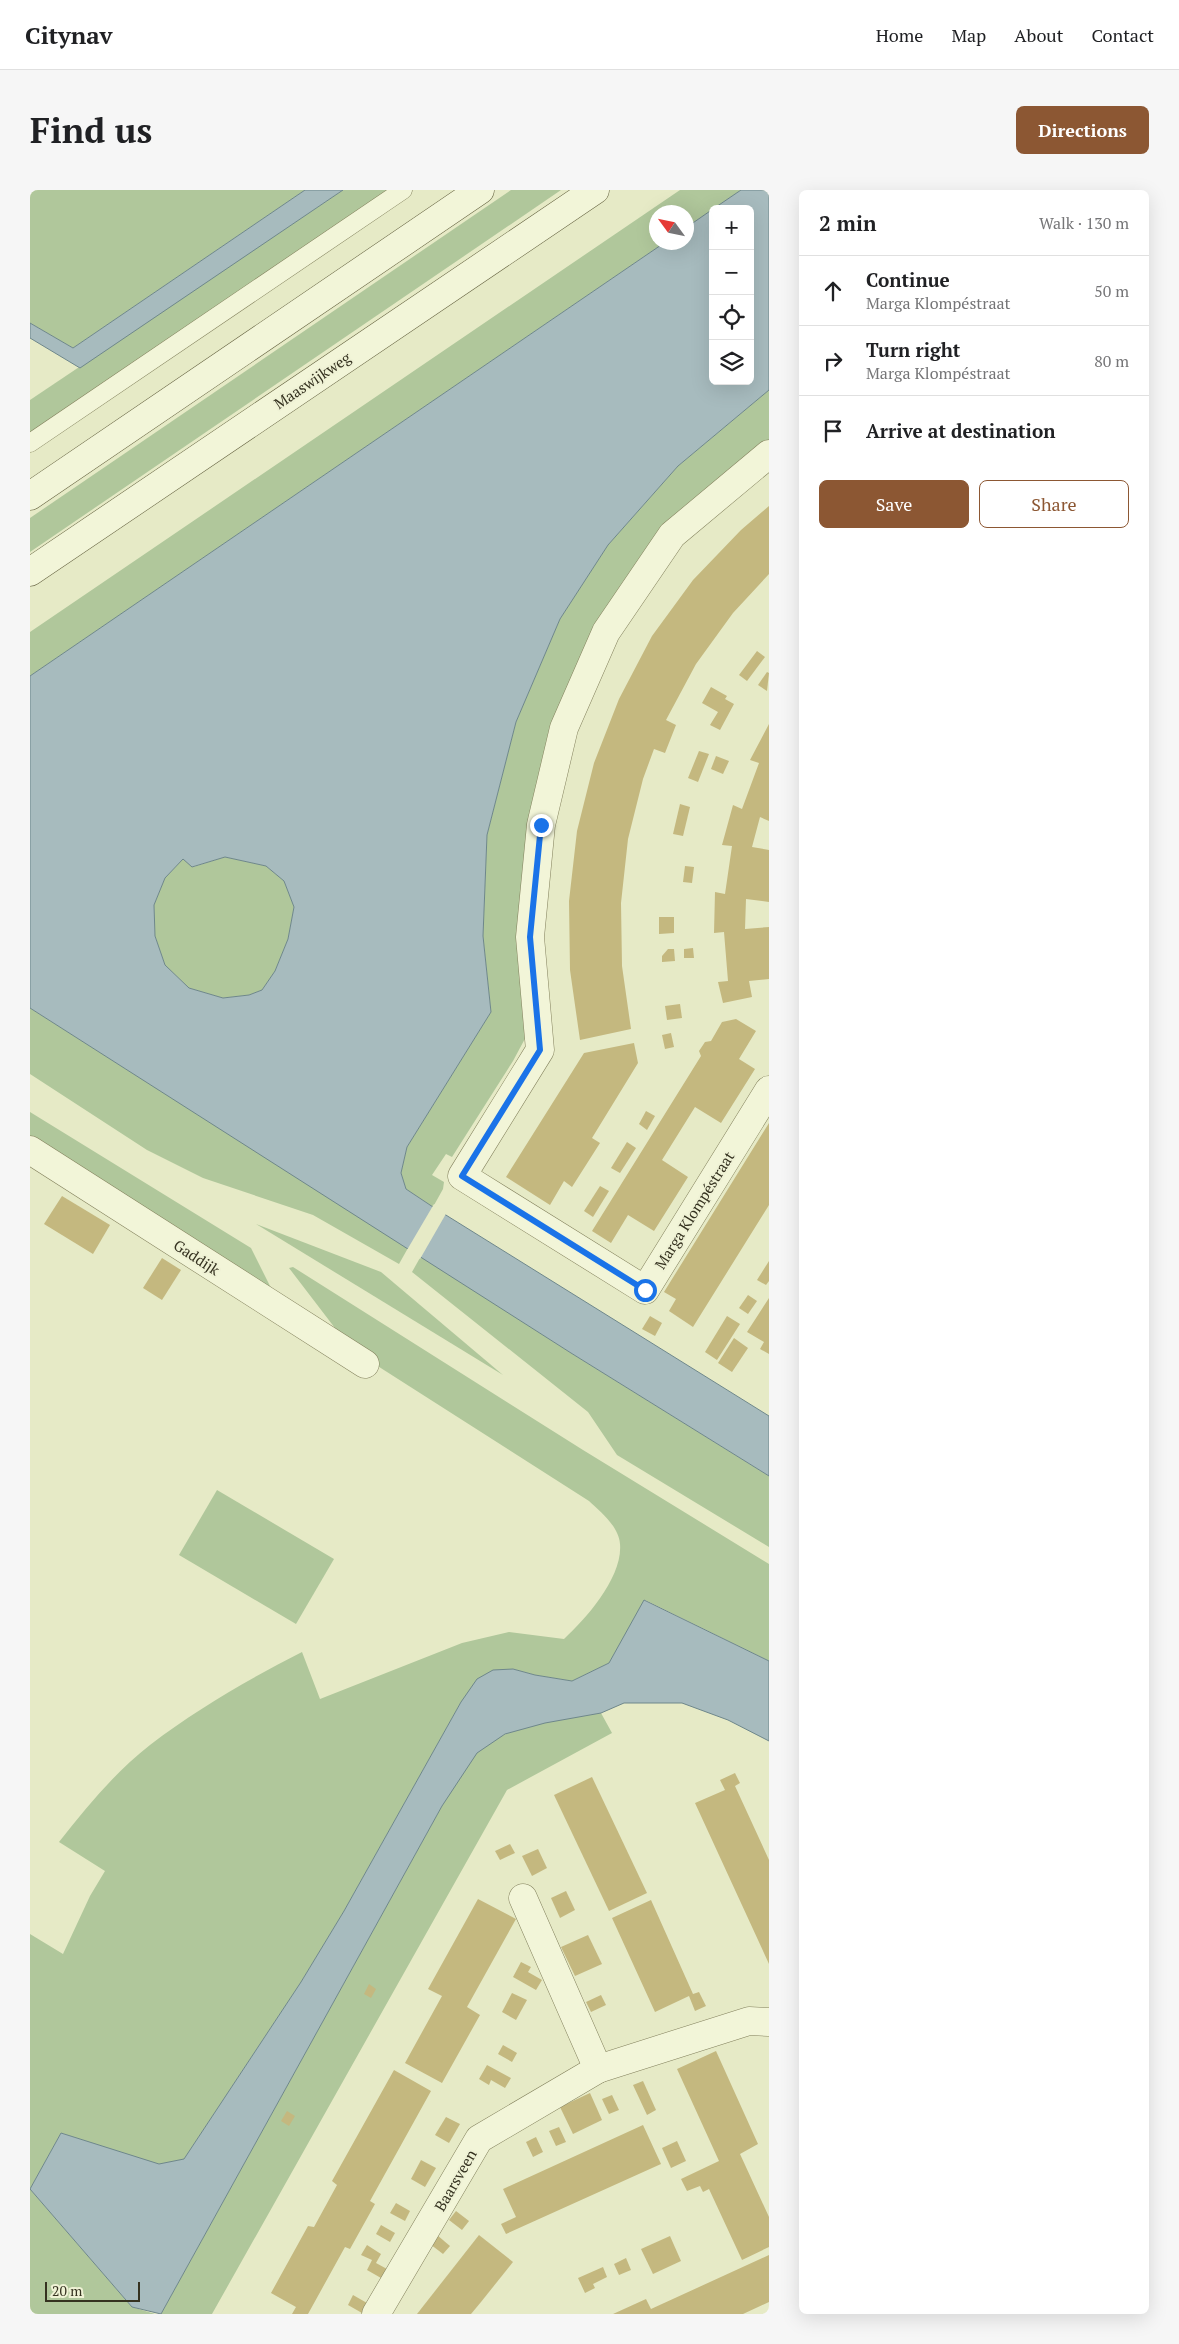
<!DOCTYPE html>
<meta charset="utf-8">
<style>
body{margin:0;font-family:"PT Serif",serif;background:#f6f6f6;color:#202124}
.controls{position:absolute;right:15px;top:15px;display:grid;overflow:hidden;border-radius:8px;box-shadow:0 5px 20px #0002}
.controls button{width:45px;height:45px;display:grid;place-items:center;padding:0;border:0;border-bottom:1px solid #e0e0e0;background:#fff;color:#202124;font:25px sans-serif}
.compass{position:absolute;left:619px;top:15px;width:45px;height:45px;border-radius:50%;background:#fff;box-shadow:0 5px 20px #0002;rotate:303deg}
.scale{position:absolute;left:15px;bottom:12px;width:95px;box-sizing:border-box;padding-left:5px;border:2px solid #353220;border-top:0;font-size:14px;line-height:18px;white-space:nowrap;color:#353220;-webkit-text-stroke:4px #eff2d5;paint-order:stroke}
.stop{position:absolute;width:15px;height:15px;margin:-11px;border:4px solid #1a73e8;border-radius:50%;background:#fff}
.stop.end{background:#1a73e8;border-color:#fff;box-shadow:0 1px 5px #0008}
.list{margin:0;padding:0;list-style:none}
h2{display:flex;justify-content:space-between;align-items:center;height:65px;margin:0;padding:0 20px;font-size:21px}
h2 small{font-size:16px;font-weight:400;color:#757577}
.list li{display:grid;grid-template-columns:32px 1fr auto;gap:15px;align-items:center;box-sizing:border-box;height:70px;padding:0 20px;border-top:1px solid #e0e0e0}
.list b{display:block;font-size:19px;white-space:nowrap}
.list p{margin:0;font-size:16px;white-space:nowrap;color:#757577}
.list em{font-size:16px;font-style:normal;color:#757577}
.actions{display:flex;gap:10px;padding:15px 20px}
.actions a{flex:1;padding:11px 0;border:1px solid #8c5733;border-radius:8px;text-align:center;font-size:18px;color:#8c5733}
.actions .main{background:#8c5733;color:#fff}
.icon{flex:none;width:28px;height:28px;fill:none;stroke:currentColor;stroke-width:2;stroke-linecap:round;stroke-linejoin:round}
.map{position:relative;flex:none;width:739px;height:2124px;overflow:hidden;border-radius:8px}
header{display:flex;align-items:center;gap:30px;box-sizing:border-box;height:70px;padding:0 25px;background:#fff;border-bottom:1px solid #e0e0e0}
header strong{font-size:24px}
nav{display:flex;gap:28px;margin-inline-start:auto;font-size:18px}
.intro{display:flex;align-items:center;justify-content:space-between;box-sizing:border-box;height:120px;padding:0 30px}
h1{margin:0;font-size:35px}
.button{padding:12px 22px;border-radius:8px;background:#8c5733;color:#fff;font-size:18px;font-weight:700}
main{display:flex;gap:30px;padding:0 30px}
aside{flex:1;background:#fff;border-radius:8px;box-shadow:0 5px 20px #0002}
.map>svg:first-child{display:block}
.green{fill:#b0c79b}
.water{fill:#a7bbbe;stroke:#6e878b;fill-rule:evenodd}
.pier{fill:#e6eac6}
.building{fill:#c4b87f}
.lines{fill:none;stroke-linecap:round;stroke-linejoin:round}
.lane-casing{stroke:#83815d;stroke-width:19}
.street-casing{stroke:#83815d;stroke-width:29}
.secondary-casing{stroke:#656240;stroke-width:29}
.lane{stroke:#f2f5d8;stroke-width:18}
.street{stroke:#f2f5d8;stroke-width:28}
.secondary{stroke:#f2f5d8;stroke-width:28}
.route{stroke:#1a73e8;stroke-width:6}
.labels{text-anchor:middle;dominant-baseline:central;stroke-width:4;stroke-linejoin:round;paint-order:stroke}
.street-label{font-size:15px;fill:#353220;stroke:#eff2d5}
</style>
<header>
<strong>Citynav</strong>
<nav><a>Home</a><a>Map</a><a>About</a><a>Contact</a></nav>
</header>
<div class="intro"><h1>Find us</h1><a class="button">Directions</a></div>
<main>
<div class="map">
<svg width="739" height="2124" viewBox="0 0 739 2124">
<rect width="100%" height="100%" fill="#e6eac6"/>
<g class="green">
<polygon points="0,0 275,0 43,158 0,133"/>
<polygon points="313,0 362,0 0,245 0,210"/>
<polygon points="481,0 531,0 0,362 0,328"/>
<polygon points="650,0 711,0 657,37 656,22 626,22 626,52 634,53 0,486 0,442"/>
<polygon points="739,200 739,252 662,314 521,546 498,843 483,871 422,967 416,964 402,985 414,992 413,999 403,1017 376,999 371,983 377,957 461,822 453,746 457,645 486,532 530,429 578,355 648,276"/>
<polygon points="195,667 236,676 254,691 264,717 258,749 245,781 232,800 219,805 193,808 159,798 135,775 125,746 124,715 135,688 153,669 163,677"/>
<polygon points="0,818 378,1058 369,1074 283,1025 173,988 117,960 0,884"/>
<polygon points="0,922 221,1058 249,1114 0,965"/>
<polygon points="226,1034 351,1082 473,1185"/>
<polygon points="391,1066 541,1163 739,1286 739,1357 587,1265 558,1222 382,1082"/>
<path d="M263 1077 553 1260 739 1374V1471L615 1410 579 1473 542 1491 505 1485 483 1479 431 1512 314 1721 271 1792 154 1969 129 1975 31 1943 0 1999 102 2117 125 2124H0V1744L33 1764 60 1706 75 1681 29 1652C56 1618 85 1582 120 1555 167 1519 219 1489 272 1462L290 1509 432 1453 479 1442 534 1449C556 1429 593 1387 590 1354 589 1337 571 1322 559 1311L321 1159 259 1078Z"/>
<polygon points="187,1300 304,1369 266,1434 149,1365"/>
<path d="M571 1523 582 1543 477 1600 182 2124H131L412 1616C423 1599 433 1578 446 1563 471 1536 535 1529 571 1523Z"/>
</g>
<g class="water">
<polygon points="275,0 313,0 50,178 0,148 0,133 43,158"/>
<path d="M711 0H739V200L648 276 578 355 530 429 486 532 457 645 453 746 461 822 377 957 371 983 376 999 403 1017 739 1226V1286L541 1163 0 818V486L634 53 656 52 657 37 683 19V191H720V19H683ZM195 667 236 676 254 691 264 717 258 749 245 781 232 800 219 805 193 808 159 798 135 775 125 746 124 715 135 688 153 669 162 677Z"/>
<polygon points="614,1410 739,1471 739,1551 698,1530 652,1513 594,1513 571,1523 515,1533 475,1544 447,1563 412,1616 131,2124 102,2117 0,1999 31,1943 129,1974 154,1969 271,1792 314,1721 431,1512 447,1489 463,1480 483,1479 505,1485 542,1491 579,1473"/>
</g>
<polygon class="pier" points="404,1014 417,1022 390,1069 377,1060"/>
<g class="building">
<polygon points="739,316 739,384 703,423 666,474 636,530 646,535 635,563 624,559 613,589 598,649 591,713 592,776 601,839 550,850 540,780 539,711 547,641 564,573 589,509 622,446 663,390 711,340"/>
<polygon points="727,461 735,467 717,491 709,485"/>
<polygon points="737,482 739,483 737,501 728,495"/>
<polygon points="681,497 697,506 695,509 704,514 690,540 680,535 688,522 672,513"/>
<polygon points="739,534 739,631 730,627 722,657 739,660 739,712 716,709 715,739 739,737 739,789 719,791 722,807 693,813 688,792 698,791 694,742 684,743 685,702 695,704 702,656 692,655 703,615 712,619 729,573 720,570"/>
<polygon points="669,561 679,564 668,592 658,588"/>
<polygon points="686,566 699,571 693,584 681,579"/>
<polygon points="650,614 660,617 653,646 643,644"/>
<polygon points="655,676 664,677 662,693 653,692"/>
<polygon points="629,727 644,727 644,743 629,744"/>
<polygon points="663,758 664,768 654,768 654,759"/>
<polygon points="638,759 644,759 645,771 632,772 632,766"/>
<polygon points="650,814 652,828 637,830 635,816"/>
<polygon points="706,829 726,841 709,869 725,879 691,933 665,917 632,970 658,987 624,1041 598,1025 581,1053 562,1041 671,866 669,861 675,852 681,851 692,832"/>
<polygon points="641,843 644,857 635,859 632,845"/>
<polygon points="604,853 608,873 562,948 570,953 542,997 534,991 520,1015 476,987 554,863"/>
<polygon points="616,921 625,926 617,940 609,934"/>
<polygon points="739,933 739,1015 663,1137 639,1121 646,1109 634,1102"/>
<polygon points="597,952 606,958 590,983 581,978"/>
<polygon points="570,996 579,1001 563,1027 554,1021"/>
<polygon points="32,1006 80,1035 63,1064 14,1034"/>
<polygon points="132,1068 151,1080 132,1110 113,1098"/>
<polygon points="739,1071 739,1091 736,1095 727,1090"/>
<polygon points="718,1105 727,1111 718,1124 709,1118"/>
<polygon points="739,1108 739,1164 730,1159 734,1152 717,1142"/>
<polygon points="620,1126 632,1133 625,1146 612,1139"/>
<polygon points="697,1126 710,1134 687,1170 675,1162"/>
<polygon points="704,1148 718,1158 702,1182 688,1173"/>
<polygon points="705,1583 710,1593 705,1596 739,1670 739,1774 665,1613 695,1600 690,1590"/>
<polygon points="562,1587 617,1703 579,1721 524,1605"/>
<polygon points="480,1654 485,1663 470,1670 465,1661"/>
<polygon points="508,1659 517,1678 502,1686 492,1666"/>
<polygon points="536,1701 545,1720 530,1728 521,1708"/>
<polygon points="448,1709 486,1729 437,1817 450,1825 412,1893 375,1873 412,1806 398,1799"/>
<polygon points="621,1710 663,1804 669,1802 676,1816 665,1821 659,1806 625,1822 582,1728"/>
<polygon points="558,1745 572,1774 545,1786 531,1757"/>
<polygon points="491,1772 501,1777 498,1782 512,1790 506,1800 483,1787"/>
<polygon points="339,1794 346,1799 341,1808 334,1804"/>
<polygon points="482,1803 497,1810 486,1830 472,1822"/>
<polygon points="571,1805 576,1815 561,1822 556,1812"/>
<polygon points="473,1855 487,1863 482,1872 468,1864"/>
<polygon points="686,1861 728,1954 710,1964 739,2027 739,2057 712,2070 679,1999 673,2002 670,1996 657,2001 651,1989 689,1971 647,1879"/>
<polygon points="457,1875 481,1888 475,1898 461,1890 459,1895 449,1889"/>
<polygon points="364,1880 401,1901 340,2011 345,2014 320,2059 315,2057 278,2124 262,2124 266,2117 241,2103 278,2036 284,2037 307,1995 302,1991"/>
<polygon points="613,1891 626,1920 617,1925 603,1895"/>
<polygon points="560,1903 572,1930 543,1944 530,1917"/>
<polygon points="582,1905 589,1920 579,1924 572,1909"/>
<polygon points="257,1921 265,1926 259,1936 251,1931"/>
<polygon points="416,1927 430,1934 419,1953 405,1945"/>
<polygon points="613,1935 631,1974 476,2044 471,2034 486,2027 473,1999"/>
<polygon points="529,1937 536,1952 526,1956 519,1941"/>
<polygon points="506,1947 513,1962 503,1967 496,1952"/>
<polygon points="647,1951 656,1971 641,1978 632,1958"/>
<polygon points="391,1970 406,1978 395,1997 381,1989"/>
<polygon points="366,2013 380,2021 375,2031 360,2023"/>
<polygon points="426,2021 439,2031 432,2040 419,2030"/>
<polygon points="351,2035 365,2043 360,2052 346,2044"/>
<polygon points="407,2045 420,2056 413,2064 400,2054"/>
<polygon points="449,2045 483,2072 451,2112 441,2124 387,2124"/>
<polygon points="640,2046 651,2071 623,2084 611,2059"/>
<polygon points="337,2055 351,2064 346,2073 357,2079 351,2088 337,2080 342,2070 331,2065"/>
<polygon points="739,2065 739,2112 713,2124 583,2124 616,2109 621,2119"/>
<polygon points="596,2068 601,2080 589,2085 584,2074"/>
<polygon points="573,2077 577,2087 563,2094 565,2098 555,2103 548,2088"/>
<polygon points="323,2105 337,2113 332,2123 318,2115"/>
</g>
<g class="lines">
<g class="lane-casing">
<polyline id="lane" points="0,253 373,0"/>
</g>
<g class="street-casing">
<g id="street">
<polyline points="739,264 642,345 576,442 534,538 511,635 500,747 510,860 432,986 615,1100 739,900"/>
<polyline points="0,960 335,1174"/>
<polyline points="493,1708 568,1879 719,1831 739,1832"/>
<polyline points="346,2124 449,1949 568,1879"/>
</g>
</g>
<g class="secondary-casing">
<g id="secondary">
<polyline points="0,306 450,0"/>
<polyline points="0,382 565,0"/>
</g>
</g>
<use href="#lane" class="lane"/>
<use href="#street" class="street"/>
<use href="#secondary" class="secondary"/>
</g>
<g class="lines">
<polyline class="route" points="511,635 500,747 510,860 432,986 615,1100"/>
</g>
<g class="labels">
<g class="street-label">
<text transform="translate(282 190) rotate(-34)">Maaswijkweg</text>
<text transform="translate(664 1020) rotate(-58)">Marga Klompéstraat</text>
<text transform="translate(167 1067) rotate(33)">Gaddijk</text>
<text transform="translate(425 1990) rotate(-60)">Baarsveen</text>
</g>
</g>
</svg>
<div class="controls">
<button>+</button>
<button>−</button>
<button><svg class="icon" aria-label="locate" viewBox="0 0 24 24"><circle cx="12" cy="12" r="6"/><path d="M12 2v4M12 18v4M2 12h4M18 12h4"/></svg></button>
<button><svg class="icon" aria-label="layers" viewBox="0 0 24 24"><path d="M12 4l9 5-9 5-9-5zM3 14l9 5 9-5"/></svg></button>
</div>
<svg class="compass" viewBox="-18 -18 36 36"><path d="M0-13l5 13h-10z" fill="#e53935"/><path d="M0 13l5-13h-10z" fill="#757577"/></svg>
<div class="scale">20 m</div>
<div class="stop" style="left:615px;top:1100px"></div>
<div class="stop end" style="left:511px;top:635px"></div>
</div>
<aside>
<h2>2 min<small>Walk · 130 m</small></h2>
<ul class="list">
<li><svg class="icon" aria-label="ahead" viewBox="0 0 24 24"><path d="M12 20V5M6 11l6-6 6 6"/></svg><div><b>Continue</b><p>Marga Klompéstraat</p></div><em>50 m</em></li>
<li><svg class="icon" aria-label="right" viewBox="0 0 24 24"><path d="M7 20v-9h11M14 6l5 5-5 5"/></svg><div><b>Turn right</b><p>Marga Klompéstraat</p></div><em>80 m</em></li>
<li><svg class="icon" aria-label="arrive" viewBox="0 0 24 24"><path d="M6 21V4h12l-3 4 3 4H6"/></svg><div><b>Arrive at destination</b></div></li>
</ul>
<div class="actions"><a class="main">Save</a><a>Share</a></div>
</aside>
</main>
